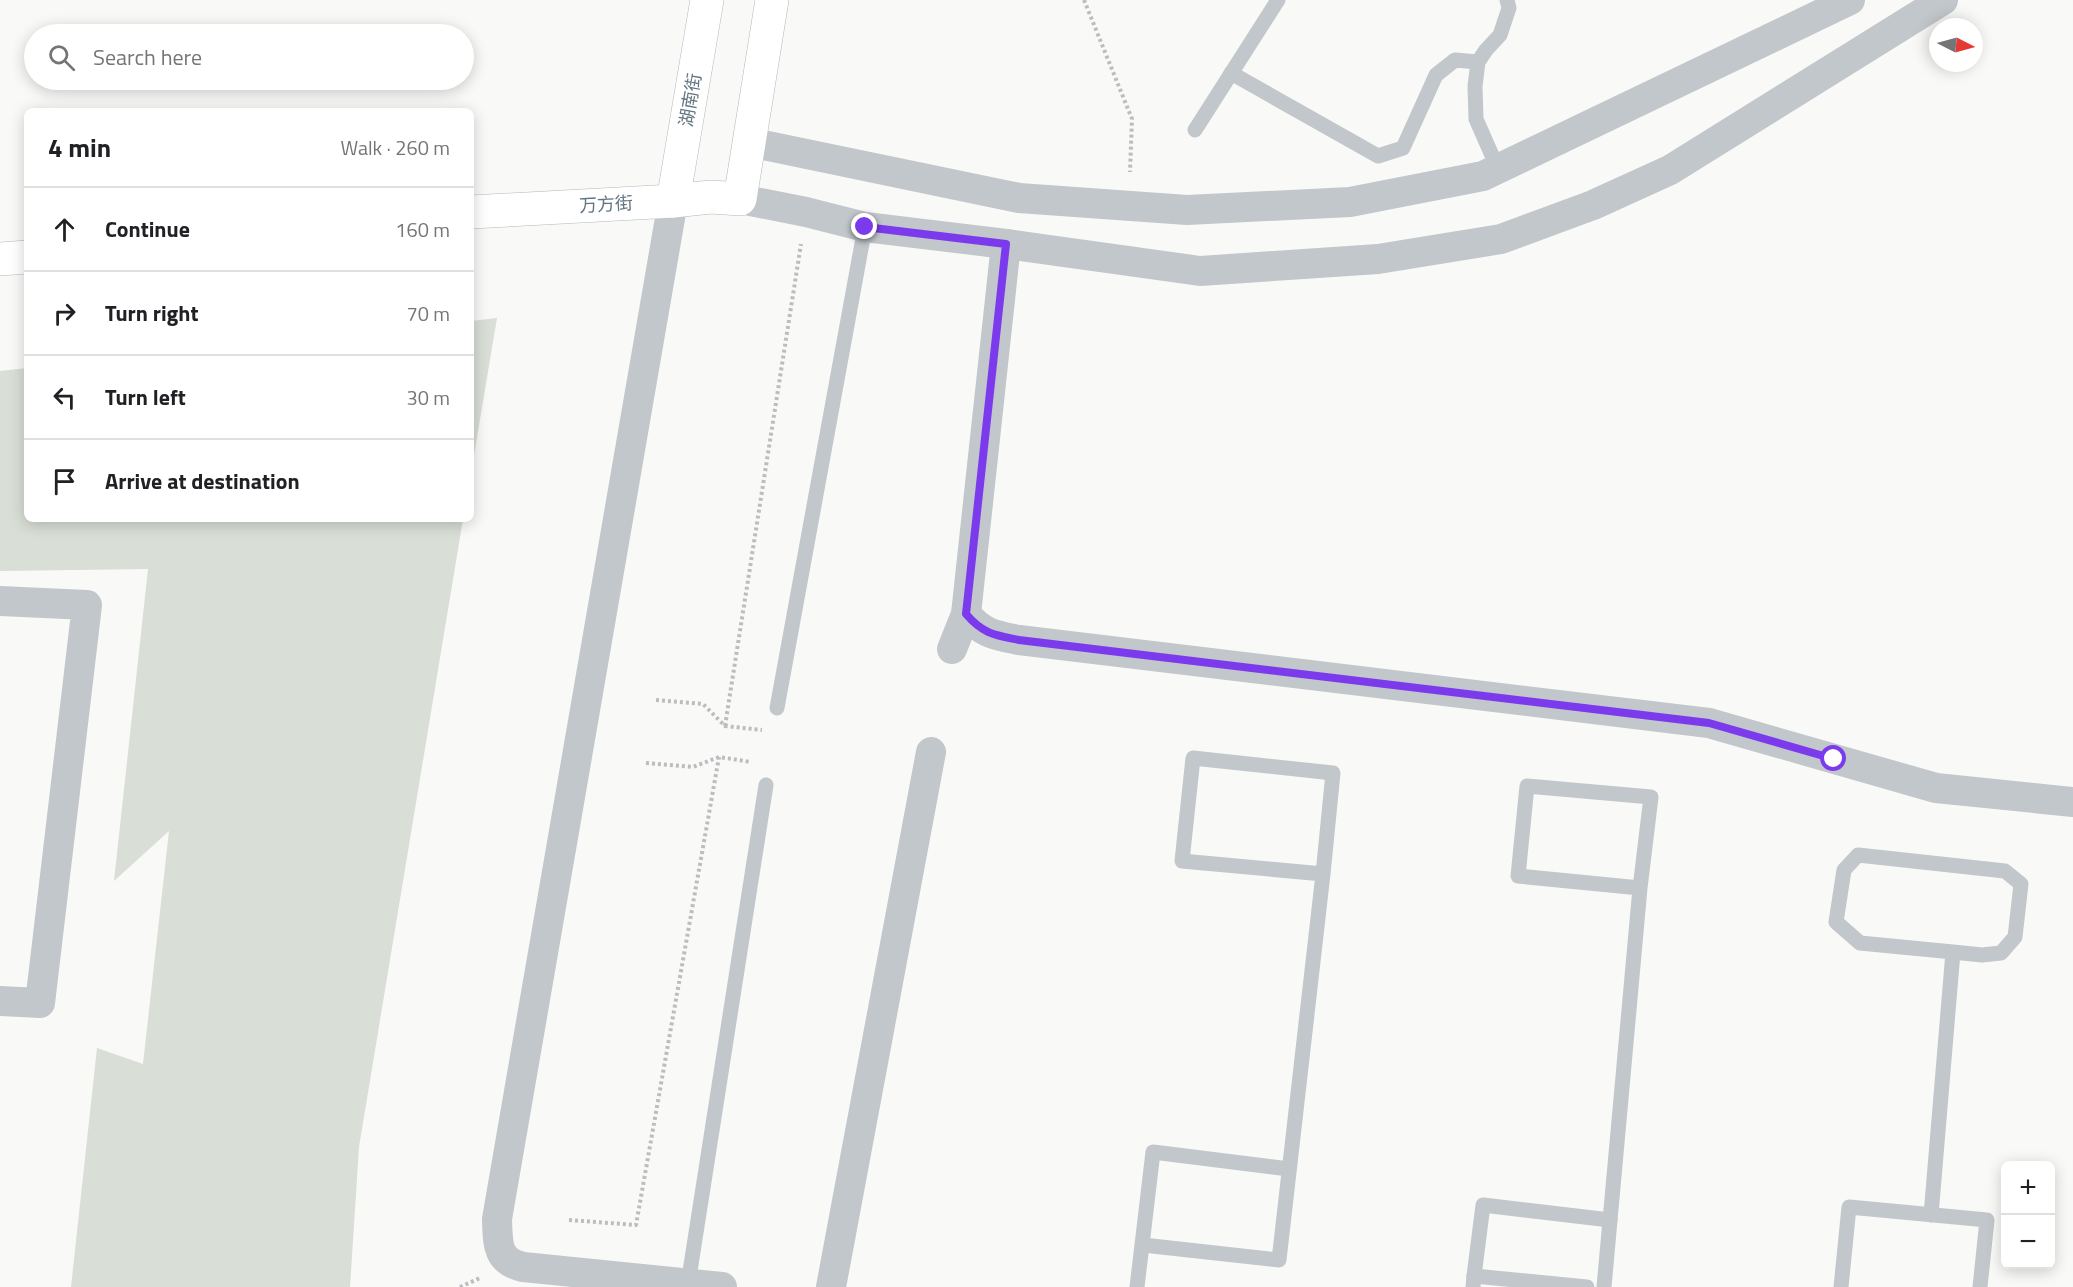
<!DOCTYPE html>
<meta charset="utf-8">
<style>
body{margin:0;font-family:"Titillium Web","Noto Sans SC",sans-serif;background:#f6f6f6;color:#202124}
.controls{position:absolute;right:18px;bottom:18px;display:grid;overflow:hidden;border-radius:9px;box-shadow:0 3px 15px #0003}
.controls button{width:54px;height:54px;display:grid;place-items:center;padding:0;border:0;border-bottom:2px solid #e0e0e0;background:#fff;color:#202124;font:30px sans-serif}
.compass{position:absolute;left:1929px;top:18px;width:54px;height:54px;border-radius:50%;background:#fff;box-shadow:0 3px 15px #0003;rotate:96deg}
.stop{position:absolute;width:18px;height:18px;margin:-14px;border:4px solid #7c3aed;border-radius:50%;background:#fff}
.stop.end{background:#7c3aed;border-color:#fff;box-shadow:0 2px 6px #0008}
.list{margin:0;padding:0;list-style:none}
h2{display:flex;justify-content:space-between;align-items:center;height:78px;margin:0;padding:0 24px;font-size:26px}
h2 small{font-size:20px;font-weight:400;color:#757577}
.list li{display:grid;grid-template-columns:39px 1fr auto;gap:18px;align-items:center;box-sizing:border-box;height:84px;padding:0 24px;border-top:2px solid #e0e0e0}
.list b{display:block;font-size:22px;white-space:nowrap}
.list em{font-size:20px;font-style:normal;color:#757577}
.icon{flex:none;width:33px;height:33px;fill:none;stroke:currentColor;stroke-width:2;stroke-linecap:round;stroke-linejoin:round}
.map{position:relative;flex:none;width:2073px;height:1287px;overflow:hidden}
.search{position:absolute;background:#fff;box-shadow:0 3px 15px #0003;left:24px;top:24px;width:450px;height:66px;display:flex;align-items:center;gap:15px;box-sizing:border-box;padding:0 21px;border-radius:33px;color:#757577;font-size:22px}
.panel{position:absolute;background:#fff;box-shadow:0 3px 15px #0003;left:24px;top:108px;width:450px;height:414px;border-radius:9px}
.map>svg:first-child{display:block}
.green{fill:#d9ded6}
.lines{fill:none;stroke-linecap:round;stroke-linejoin:round}
.secondary-casing{stroke:#b2b9be;stroke-width:34}
.path{stroke:#babec1;stroke-width:4;stroke-dasharray:3 3;stroke-linecap:butt}
.lane{stroke:#c2c7cb;stroke-width:15}
.street{stroke:#c2c7cb;stroke-width:30}
.secondary{stroke:#fff;stroke-width:33}
.route{stroke:#7c3aed;stroke-width:8}
.labels{text-anchor:middle;dominant-baseline:central;stroke-width:6;stroke-linejoin:round;paint-order:stroke}
.street-label{font-size:18px;fill:#637582;stroke:#fff}
</style>
<div class="map">
<svg width="2073" height="1287" viewBox="0 0 2073 1287">
<rect width="100%" height="100%" fill="#f9f9f7"/>
<g class="green">
<polygon points="497,318 471,473 471,321"/>
<polygon points="27,368 27,519 463,519 359,1147 350,1287 71,1287 97,1048 143,1064 169,831 114,881 148,569 0,571 0,371"/>
</g>
<g class="lines">
<g class="secondary-casing">
<g id="secondary">
<polyline points="673,201 707,0"/>
<polyline points="471,212 673,201 711,197 740,199 772,0"/>
<polyline points="0,259 27,257"/>
</g>
</g>
<g class="path">
<polyline points="1084,0 1132,119 1130,172"/>
<polyline points="656,700 703,704 725,726 762,730"/>
<polyline points="725,726 801,244"/>
<polyline points="646,763 693,767 719,757 751,762"/>
<polyline points="569,1220 636,1225 719,757"/>
<polyline points="460,1287 480,1278"/>
</g>
<g class="lane">
<polyline points="1231,73 1378,156 1403,148 1436,75 1455,60 1478,62"/>
<polyline points="1195,130 1278,0"/>
<polyline points="1498,169 1476,119 1475,86 1478,62 1486,50 1500,35 1509,8 1507,0"/>
<polyline points="777,708 865,227"/>
<polyline points="1931,1215 1953,952 1860,943 1836,922 1844,870 1858,855 2005,871 2021,884 2015,937 2001,953 1982,955 1953,952"/>
<polyline points="1143,1245 1279,1260 1323,874 1333,773 1193,758 1182,861 1323,874"/>
<polyline points="1474,1276 1483,1205 1610,1220"/>
<polyline points="688,1284 766,785"/>
<polyline points="1137,1287 1153,1152 1289,1169"/>
<polyline points="1473,1287 1474,1276 1587,1287"/>
<polyline points="1604,1287 1640,888 1651,797 1527,786 1518,876 1640,888"/>
<polyline points="1841,1287 1849,1207 1987,1220 1980,1287"/>
</g>
<g class="street">
<polyline points="749,142 1019,198 1187,210 1350,202 1483,176 1850,0"/>
<polyline points="740,199 806,212 865,227 1006,244 1200,271 1378,259 1501,239 1593,205 1670,170 1943,0"/>
<path d="M673 201 497 1219C498 1243 496 1261 523 1267L722 1287"/>
<polyline points="0,601 87,605 40,1003 0,1001"/>
<path d="M966 614C983 634 995 635 1019 640L1709 723 1936 788 2073 802"/>
<polyline points="952,649 966,614 1006,244"/>
<polyline points="831,1287 931,752"/>
</g>
<use href="#secondary" class="secondary"/>
</g>
<g class="lines">
<path class="route" d="M865 227 1006 244 966 614C983 634 995 635 1019 640L1709 723 1834 759"/>
</g>
<g class="labels">
<g class="street-label">
<text transform="translate(690 100) rotate(-80)">湖南街</text>
<text transform="translate(606 204) rotate(-3)">万方街</text>
</g>
</g>
</svg>
<div class="controls">
<button>+</button>
<button>−</button>
</div>
<svg class="compass" viewBox="-18 -18 36 36"><path d="M0-13l5 13h-10z" fill="#e53935"/><path d="M0 13l5-13h-10z" fill="#757577"/></svg>
<div class="stop" style="left:1834px;top:759px"></div>
<div class="stop end" style="left:865px;top:227px"></div>
<div class="search"><svg class="icon" aria-label="search" viewBox="0 0 24 24"><circle cx="10" cy="10" r="6"/><path d="M15 15l6 6"/></svg>Search here</div>
<section class="panel">
<h2>4 min<small>Walk · 260 m</small></h2>
<ul class="list">
<li><svg class="icon" aria-label="ahead" viewBox="0 0 24 24"><path d="M12 20V5M6 11l6-6 6 6"/></svg><div><b>Continue</b></div><em>160 m</em></li>
<li><svg class="icon" aria-label="right" viewBox="0 0 24 24"><path d="M7 20v-9h11M14 6l5 5-5 5"/></svg><div><b>Turn right</b></div><em>70 m</em></li>
<li><svg class="icon" aria-label="left" viewBox="0 0 24 24"><path d="M17 20v-9H6M10 6l-5 5 5 5"/></svg><div><b>Turn left</b></div><em>30 m</em></li>
<li><svg class="icon" aria-label="arrive" viewBox="0 0 24 24"><path d="M6 21V4h12l-3 4 3 4H6"/></svg><div><b>Arrive at destination</b></div></li>
</ul>
</section>
</div>
